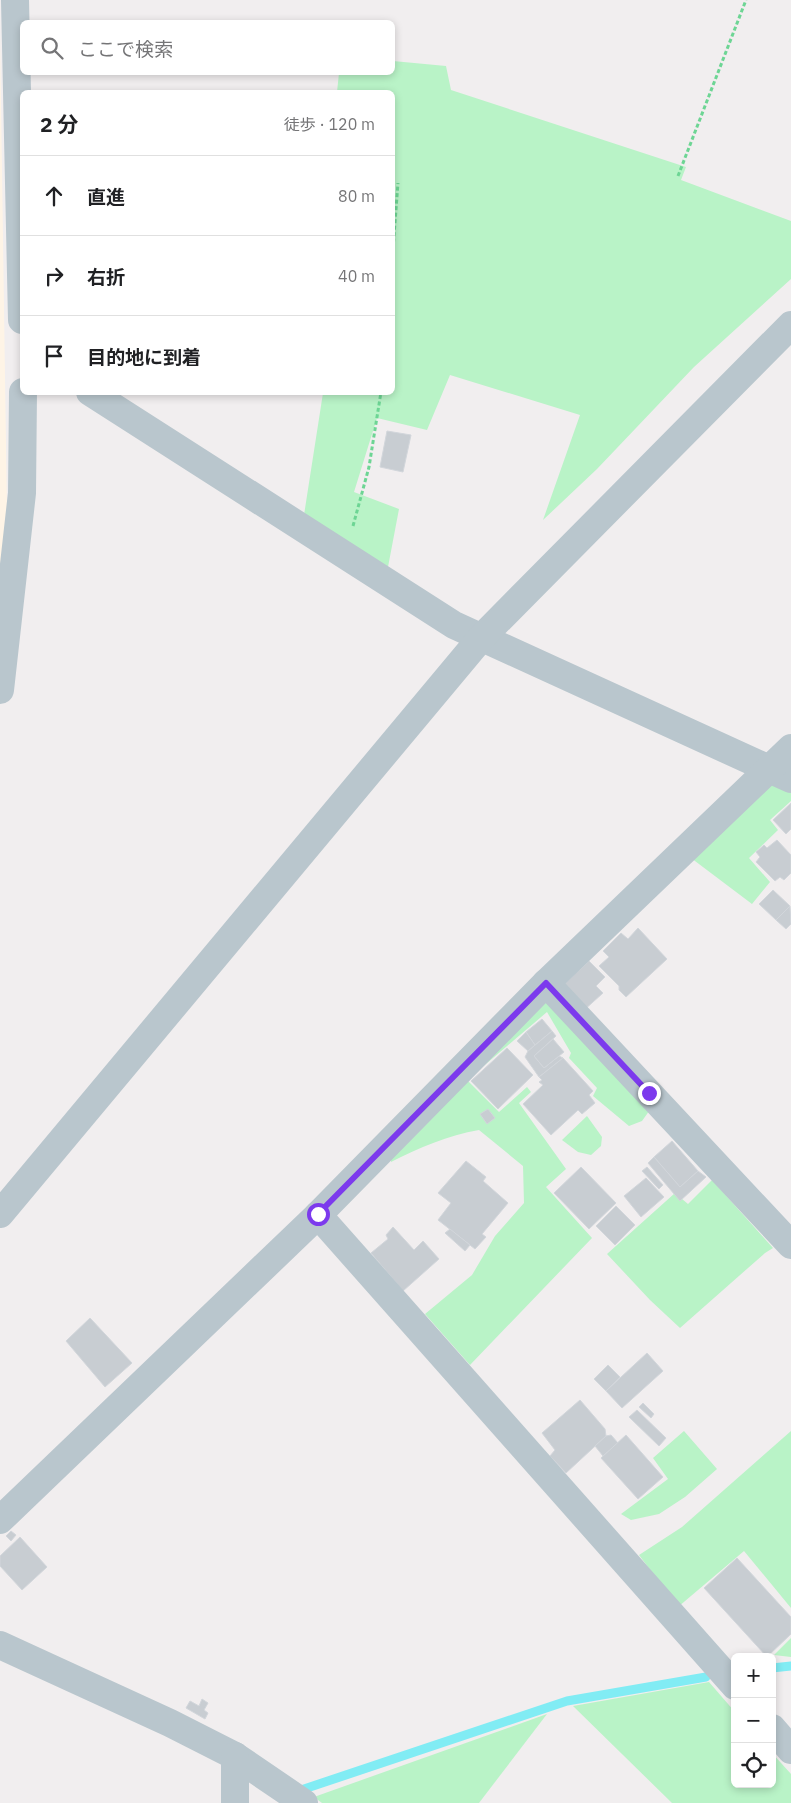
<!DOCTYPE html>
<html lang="ja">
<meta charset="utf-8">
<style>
body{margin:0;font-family:"IBM Plex Sans","Noto Sans JP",sans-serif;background:#f2f2f2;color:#202124}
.controls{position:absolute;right:15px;bottom:15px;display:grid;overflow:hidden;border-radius:8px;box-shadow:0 2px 8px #0003}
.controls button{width:45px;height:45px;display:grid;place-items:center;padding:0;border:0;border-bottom:1px solid #e0e0e0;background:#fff;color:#202124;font:25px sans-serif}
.stop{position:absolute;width:15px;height:15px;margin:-11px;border:4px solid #7c3aed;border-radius:50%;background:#fff}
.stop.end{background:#7c3aed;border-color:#fff;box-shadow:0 1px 5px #0008}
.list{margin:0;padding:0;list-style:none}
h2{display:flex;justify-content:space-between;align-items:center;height:65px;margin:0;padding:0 20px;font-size:21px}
h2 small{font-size:16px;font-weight:400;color:#757577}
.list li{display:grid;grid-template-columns:32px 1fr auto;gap:15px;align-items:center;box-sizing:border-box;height:80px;padding:0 20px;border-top:1px solid #e0e0e0}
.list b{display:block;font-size:19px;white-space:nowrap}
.list em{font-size:16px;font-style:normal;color:#757577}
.icon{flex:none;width:28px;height:28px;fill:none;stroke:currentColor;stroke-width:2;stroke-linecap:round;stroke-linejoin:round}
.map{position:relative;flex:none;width:791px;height:1803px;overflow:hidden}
.search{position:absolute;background:#fff;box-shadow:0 2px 8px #0003;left:20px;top:20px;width:375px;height:55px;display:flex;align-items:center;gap:12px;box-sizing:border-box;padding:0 18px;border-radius:8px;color:#757577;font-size:19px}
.panel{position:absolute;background:#fff;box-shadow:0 2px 8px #0003;left:20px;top:90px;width:375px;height:305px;border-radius:8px}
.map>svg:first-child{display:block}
.commercial{fill:#fef4e6}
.green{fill:#b9f3c7}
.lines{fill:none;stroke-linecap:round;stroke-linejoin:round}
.stream{stroke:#81ecf4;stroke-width:9}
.building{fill:#c8cdd2;stroke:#d2d6db}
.path{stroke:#6dd594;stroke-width:3;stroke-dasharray:4 2.5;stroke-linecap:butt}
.minor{stroke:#b9c6cd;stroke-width:28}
.route{stroke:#7c3aed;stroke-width:6}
</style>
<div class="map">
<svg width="791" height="1803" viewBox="0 0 791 1803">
<rect width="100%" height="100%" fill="#f1eeef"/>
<polygon class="commercial" points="0,33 7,513 0,575"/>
<g class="green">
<polygon points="393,61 446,66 451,90 686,167 681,180 791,221 791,279 694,367 597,469 543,520 580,415 450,375 427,430 377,418 354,492 399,509 388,567 304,515 323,393 392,392 392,92 337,92 339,73 392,72"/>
<polygon points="775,780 791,789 791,801 770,820 778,830 749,858 770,882 752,904 691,858"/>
<path d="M546 998 652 1107 642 1121 629 1126 593 1096 597 1088 569 1058 571 1053 547 1012 467 1080 499 1112 527 1087 531 1092 519 1103 566 1169 546 1187 592 1238 470 1365 425 1314 472 1275 495 1236 524 1203 523 1166 479 1130C448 1135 419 1148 391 1162V1150Z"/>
<polygon points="587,1116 602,1137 601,1146 591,1155 578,1152 562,1140"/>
<polygon points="712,1180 773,1248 765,1253 680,1328 650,1300 607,1254 675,1193 688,1204"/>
<polygon points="684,1431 717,1469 685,1497 659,1514 631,1520 621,1514 668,1479 653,1458"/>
<polygon points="791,1431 791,1608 744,1551 678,1607 639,1555 682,1527"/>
<polygon points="791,1638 791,1657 774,1655"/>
<polygon points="709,1682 735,1712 735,1784 772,1784 772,1753 791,1774 791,1803 672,1803 573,1706"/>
<polygon points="547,1714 479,1803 322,1803 314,1797"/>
</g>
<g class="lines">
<g class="stream">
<polyline points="772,1668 791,1666"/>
<polyline points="304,1789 567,1701 706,1677"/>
</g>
</g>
<g class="building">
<polygon points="387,431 411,435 403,472 380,467"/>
<polygon points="791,803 791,829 786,834 773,820"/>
<polygon points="777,840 791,855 791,873 784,880 780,877 775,881 756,862 760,857 756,852 764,845 767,848"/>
<polygon points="773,890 790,906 776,920 759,904"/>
<polygon points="790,906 791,924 786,929 776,920"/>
<polygon points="638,928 667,959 626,997 619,990 619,986 599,966 609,957 603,951 621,933 628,939"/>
<polygon points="589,961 605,977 596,986 603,993 583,1011 561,987"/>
<polygon points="542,1019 552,1031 535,1045 526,1032"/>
<polygon points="552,1031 556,1036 534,1056 544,1068 559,1056 563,1058 539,1077 525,1057 528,1051"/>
<polygon points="526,1032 535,1045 528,1051 517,1041"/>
<polygon points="553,1039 564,1052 544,1068 534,1056"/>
<polygon points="507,1048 533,1075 498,1109 471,1081"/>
<polygon points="563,1058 593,1091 589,1095 595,1103 582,1114 578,1110 551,1135 523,1104 543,1085 539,1082 542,1080 539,1077"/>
<polygon points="488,1109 495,1118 487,1124 480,1114"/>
<polygon points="672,1141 698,1171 680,1187 654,1157"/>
<polygon points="654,1157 680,1187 698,1171 706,1177 680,1201 648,1163"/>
<polygon points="466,1161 486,1177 483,1181 508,1203 482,1234 486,1237 475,1249 438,1220 451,1203 438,1193"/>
<polygon points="581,1167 616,1203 589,1229 554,1193"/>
<polygon points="647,1167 663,1185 659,1189 642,1171"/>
<polygon points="646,1178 664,1197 641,1217 624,1196"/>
<polygon points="616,1206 635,1225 615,1245 596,1226"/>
<polygon points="393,1227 414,1250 423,1241 439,1259 403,1291 371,1253 388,1239 386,1235"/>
<polygon points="450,1229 470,1245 465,1251 445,1233"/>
<polygon points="90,1318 132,1363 105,1387 66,1341"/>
<polygon points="647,1353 663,1371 622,1408 606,1391"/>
<polygon points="608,1365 620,1377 606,1391 594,1379"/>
<polygon points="580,1400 605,1429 606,1436 566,1473 550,1456 555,1450 542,1433"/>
<polygon points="643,1403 654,1414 651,1418 639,1407"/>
<polygon points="637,1410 666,1438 659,1446 629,1417"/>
<polygon points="611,1435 618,1443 603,1456 595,1446 606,1436"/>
<polygon points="626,1435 663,1477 638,1499 601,1458"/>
<polygon points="11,1531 16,1535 11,1541 6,1536"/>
<polygon points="20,1537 47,1567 22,1590 0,1566 0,1556"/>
<polygon points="737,1558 791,1617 791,1634 767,1657 704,1588"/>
<polygon points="202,1699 208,1703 204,1710 208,1713 205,1719 186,1708 190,1701 199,1706"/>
</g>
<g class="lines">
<g class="path">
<polyline points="678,176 746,0"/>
<polyline points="392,262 398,183"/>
<polyline points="353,526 369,467 381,392"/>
</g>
<g class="minor">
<polyline points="15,0 22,320"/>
<polyline points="90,392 454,625 791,779"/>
<polyline points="0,690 22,493 23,392"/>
<polyline points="546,983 791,1245"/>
<polyline points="0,1214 481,638 791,325"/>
<polyline points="318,1215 735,1686"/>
<polyline points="0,1520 318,1215 546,983 791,748"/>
<polyline points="0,1645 170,1723 235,1756 304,1803"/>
<polyline points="772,1728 791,1750"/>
<polyline points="235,1756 235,1803"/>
</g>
</g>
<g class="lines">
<polyline class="route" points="318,1214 546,983 649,1093"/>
</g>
</svg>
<div class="controls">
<button>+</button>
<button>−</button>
<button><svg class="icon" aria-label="locate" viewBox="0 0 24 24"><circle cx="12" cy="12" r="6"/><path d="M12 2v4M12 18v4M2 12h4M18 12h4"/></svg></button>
</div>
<div class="stop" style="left:318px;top:1214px"></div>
<div class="stop end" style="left:649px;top:1093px"></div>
<div class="search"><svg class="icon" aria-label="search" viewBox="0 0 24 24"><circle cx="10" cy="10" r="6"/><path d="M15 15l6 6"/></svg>ここで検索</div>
<section class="panel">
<h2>2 分<small>徒歩 · 120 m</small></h2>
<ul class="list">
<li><svg class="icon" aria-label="ahead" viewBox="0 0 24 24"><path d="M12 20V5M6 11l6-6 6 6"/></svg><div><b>直進</b></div><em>80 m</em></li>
<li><svg class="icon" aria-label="right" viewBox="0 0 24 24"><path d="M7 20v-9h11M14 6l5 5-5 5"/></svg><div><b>右折</b></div><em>40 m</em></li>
<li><svg class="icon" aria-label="arrive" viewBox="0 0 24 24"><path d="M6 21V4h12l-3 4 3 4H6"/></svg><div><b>目的地に到着</b></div></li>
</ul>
</section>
</div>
